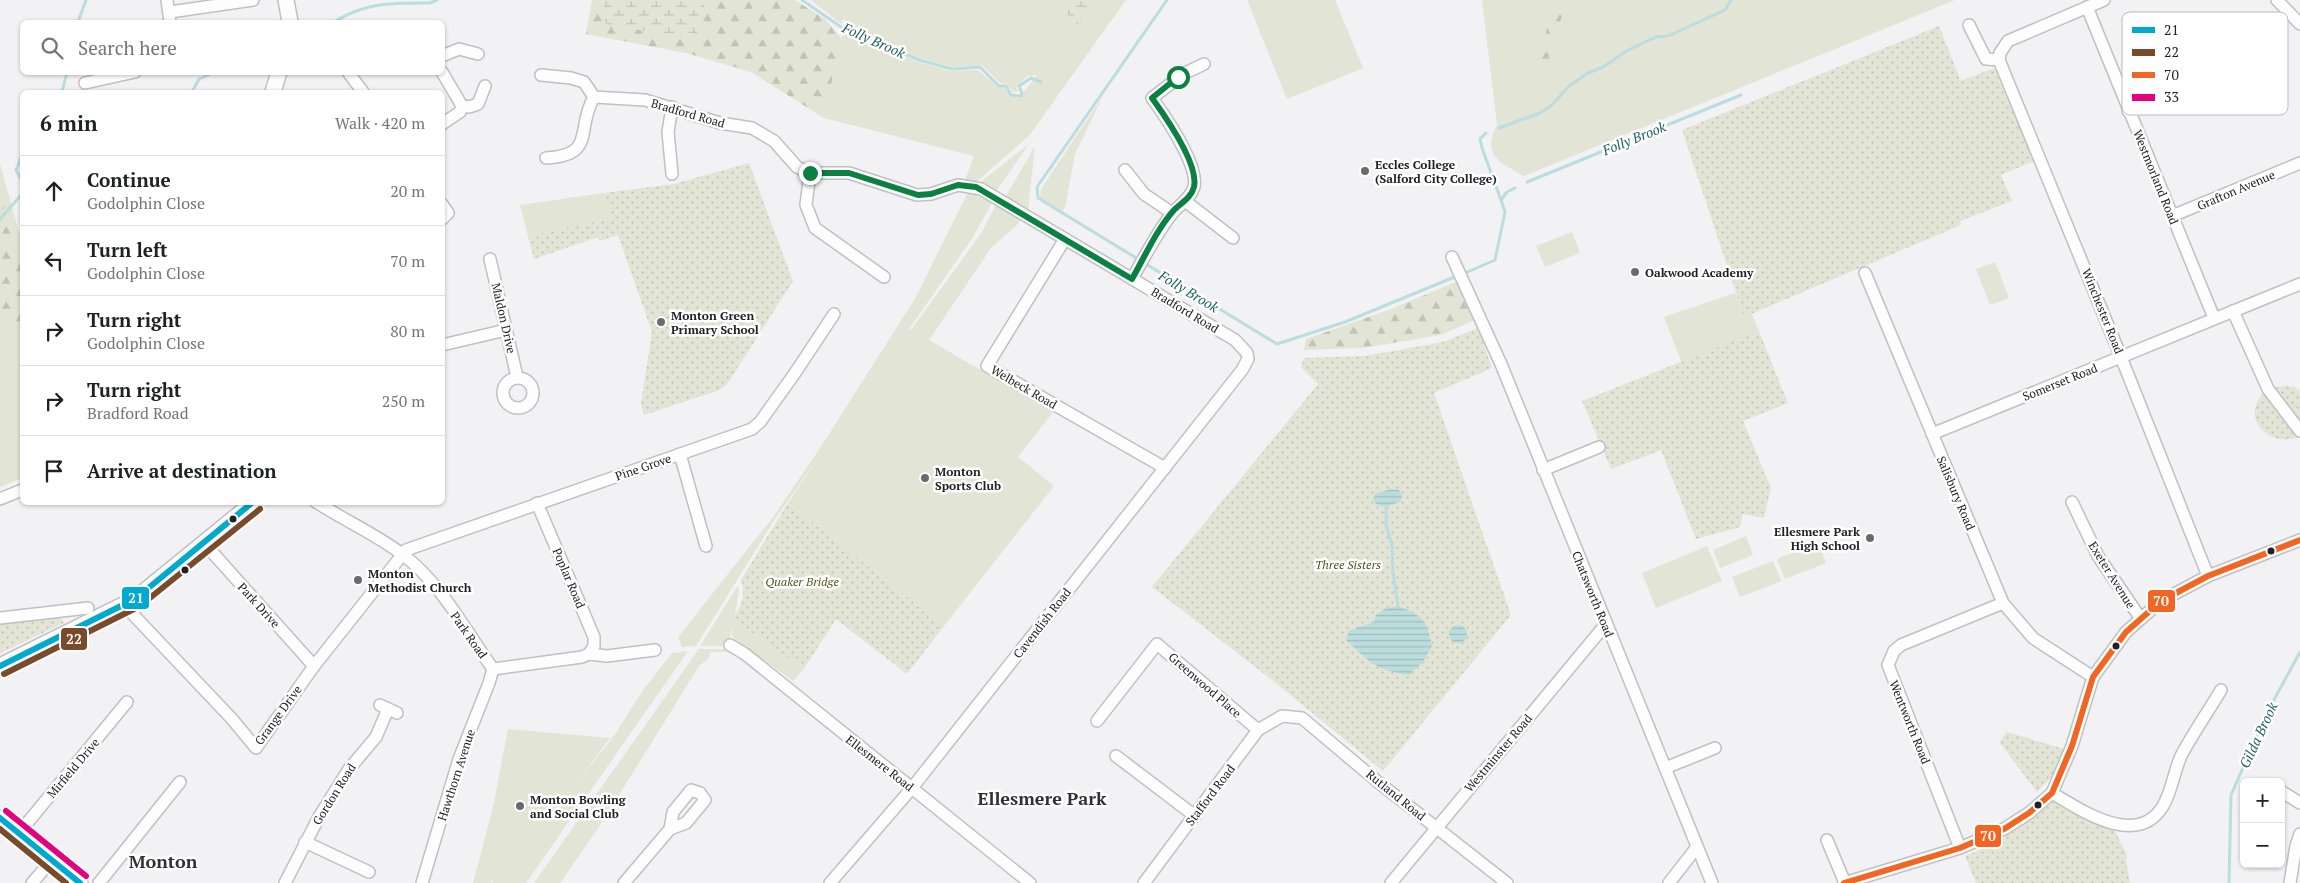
<!DOCTYPE html>
<meta charset="utf-8">
<style>
body{margin:0;font-family:"PT Serif",serif;background:#f2f2f2;color:#202124}
.controls{position:absolute;right:15px;bottom:15px;display:grid;overflow:hidden;border-radius:8px;box-shadow:0 1px 4px #0004}
.controls button{width:45px;height:45px;display:grid;place-items:center;padding:0;border:0;border-bottom:1px solid #e0e0e0;background:#fff;color:#202124;font:25px sans-serif}
.stop{position:absolute;width:15px;height:15px;margin:-11px;border:4px solid #0b8043;border-radius:50%;background:#fff}
.stop.end{background:#0b8043;border-color:#fff;box-shadow:0 1px 5px #0008}
.list{margin:0;padding:0;list-style:none}
h2{display:flex;justify-content:space-between;align-items:center;height:65px;margin:0;padding:0 20px;font-size:21px}
h2 small{font-size:16px;font-weight:400;color:#757577}
.list li{display:grid;grid-template-columns:32px 1fr auto;gap:15px;align-items:center;box-sizing:border-box;height:70px;padding:0 20px;border-top:1px solid #e0e0e0}
.list b{display:block;font-size:19px;white-space:nowrap}
.list p{margin:0;font-size:16px;white-space:nowrap;color:#757577}
.list em{font-size:16px;font-style:normal;color:#757577}
.icon{flex:none;width:28px;height:28px;fill:none;stroke:currentColor;stroke-width:2;stroke-linecap:round;stroke-linejoin:round}
.map{position:relative;flex:none;width:2300px;height:883px;overflow:hidden}
.search{position:absolute;background:#fff;box-shadow:0 1px 4px #0004;left:20px;top:20px;width:425px;height:55px;display:flex;align-items:center;gap:12px;box-sizing:border-box;padding:0 18px;border-radius:8px;color:#757577;font-size:19px}
.panel{position:absolute;background:#fff;box-shadow:0 1px 4px #0004;left:20px;top:90px;width:425px;height:415px;border-radius:8px}
.map>svg:first-child{display:block}
.green{fill:#e2e4d5}
.forest{fill:url(#forest-firs)}
.wetland{fill:url(#wetland-marsh)}
.park{fill:url(#park-dots)}
.water{fill:url(#water-rules)}
.lines{fill:none;stroke-linecap:round;stroke-linejoin:round}
.stream{stroke:#bdd;stroke-width:3}
.street-casing{stroke:#c0c0c2;stroke-width:14}
.secondary-casing{stroke:#c0c0c2;stroke-width:18}
.street{stroke:#fdfdfd;stroke-width:11}
.secondary{stroke:#fdfdfd;stroke-width:15}
.bus-1-casing{stroke:#fff;stroke-width:10}
.bus-2-casing{stroke:#fff;stroke-width:10}
.bus-3-casing{stroke:#fff;stroke-width:10}
.bus-4-casing{stroke:#fff;stroke-width:10}
.bus-1{stroke:#00a9ce;stroke-width:6}
.bus-2{stroke:#7a4b2a;stroke-width:6}
.bus-3{stroke:#f26522;stroke-width:6}
.bus-4{stroke:#e5007d;stroke-width:6}
.route{stroke:#0b8043;stroke-width:6}
.poi-dot{fill:#6a6a6c;stroke:#fff;stroke-width:2}
.bus-dot{fill:#212123;stroke:#fff;stroke-width:2}
.labels{text-anchor:middle;dominant-baseline:central;stroke-width:5;stroke-linejoin:round;paint-order:stroke}
.street-label{font-size:12px;fill:#212123;stroke:#fff}
.poi-label{font-size:12px;font-weight:bold;fill:#212123;stroke:#fff;text-anchor:start}
.park-label{font-size:12px;font-style:italic;fill:#4e5419;stroke:#fff}
.water-label{font-size:14px;font-style:italic;fill:#1f6161;stroke:#fff}
.district-label{font-size:18px;font-weight:bold;fill:#313034;stroke:#fff}
.key{fill:#fff;stroke:#bcbcbd;stroke-width:1}
.key-label{font-size:14px;fill:#212123}
.line-badge{stroke:#fff;stroke-width:2}
.badge-label{font-size:14px;text-anchor:middle;font-weight:bold;fill:#fff}
</style>
<div class="map">
<svg width="2300" height="883" viewBox="0 0 2300 883">
<defs>
<pattern id="forest-firs" width="22" height="20" patternUnits="userSpaceOnUse" patternTransform="scale(1.25)"><rect width="22" height="20" fill="#e2e4d5"/><path d="M5 1l3.5 6h-7zM16 11l3.5 6h-7z" fill="#c2c3b7"/></pattern>
<pattern id="wetland-marsh" width="20" height="14" patternUnits="userSpaceOnUse" patternTransform="scale(1.25)"><rect width="20" height="14" fill="#e2e4d5"/><path d="M1 5h8M5 5V1M11 12h8M15 12V8" fill="none" stroke="#c2c3b7"/></pattern>
<pattern id="park-dots" width="8" height="8" patternUnits="userSpaceOnUse" patternTransform="scale(1.25)"><rect width="8" height="8" fill="#e2e4d5"/><path d="M2 2h.1M6 6h.1" fill="none" stroke="#c2c3b7" stroke-width="1.8" stroke-linecap="round"/></pattern>
<pattern id="water-rules" width="6" height="5" patternUnits="userSpaceOnUse" patternTransform="scale(1.25)"><rect width="6" height="5" fill="#bdd"/><path d="M0 2.5h6" fill="none" stroke="#a0bdbd"/></pattern>
</defs>
<rect width="100%" height="100%" fill="#f2f1f4"/>
<g class="green">
<polygon points="811,0 1057,0 1076,26 1097,0 1126,0 1029,136 976,182 965,180 974,156 824,118 841,38 845,31 918,62 950,71 978,70 998,87 1005,88 1010,96 1019,98 1037,75 1027,76 1016,88 1019,91 1013,92 1007,84 1000,83 982,65 952,67 919,58 846,27 847,21 843,19 841,24"/>
<polygon points="1247,0 1335,0 1363,68 1287,99"/>
<path d="M1482 0H1955L1524 176C1500 162 1481 156 1497 125Z"/>
<polygon points="1103,96 1075,154 1065,207 1062,213 1040,198 1041,189"/>
<polygon points="1029,144 996,191 982,183 983,180"/>
<polygon points="1035,146 1028,210 1006,196"/>
<polygon points="0,164 22,243 22,363 21,365 22,370 22,478 0,487"/>
<polygon points="968,192 992,203 971,240 909,329 911,330 982,232 996,205 1020,220 1018,224 991,248 929,340 1053,412 1018,457 1054,486 944,626 788,503 825,448 775,519 696,646 682,647 678,637 774,516 824,442 916,297"/>
<polygon points="604,193 612,218 528,236 520,205"/>
<polygon points="1572,232 1580,253 1545,267 1536,246"/>
<polygon points="1995,262 2009,298 1990,305 1976,269"/>
<polygon points="1735,293 1744,316 1752,314 1759,331 1682,363 1664,317"/>
<polygon points="1746,536 1753,555 1720,568 1713,550"/>
<polygon points="1818,543 1826,563 1785,579 1777,559"/>
<polygon points="1707,546 1722,581 1656,608 1642,573"/>
<polygon points="1773,561 1781,581 1740,597 1732,577"/>
<polygon points="737,587 738,587 739,590 734,620 804,669 793,681 736,640 732,636 733,624 728,646 700,646"/>
<polygon points="699,649 726,649 726,652 711,652 708,659 699,666 601,824 560,883 534,883"/>
<polygon points="688,651 526,883 492,883 494,878 490,883 473,883 493,807 508,729 610,738 575,785 614,736 641,693 672,653"/>
</g>
<g class="forest">
<polygon points="592,0 604,0 604,20 696,35 706,0 795,0 825,19 841,38 824,118 751,72 686,53 586,34"/>
<polygon points="1553,0 1569,0 1550,45 1549,59 1545,63 1540,60"/>
<polygon points="0,195 22,270 22,327 0,315"/>
<polygon points="1456,282 1475,320 1440,335 1363,348 1304,350 1306,339 1391,309"/>
</g>
<g class="wetland">
<polygon points="604,0 706,0 696,35 688,38 608,25 604,20"/>
<polygon points="1057,0 1097,0 1076,26"/>
</g>
<g class="park">
<polygon points="1939,26 1961,81 1994,68 2034,161 2001,175 2012,201 1960,221 1961,225 1744,317 1682,130"/>
<polygon points="749,163 793,281 726,386 719,390 644,415 641,404 652,332 618,235 600,241 598,237 534,259 528,236 612,218 604,193 674,184"/>
<polygon points="1478,328 1492,368 1434,393 1511,615 1383,771 1271,679 1152,587 1318,384 1301,367 1304,358 1365,356 1443,342"/>
<polygon points="1759,331 1788,403 1743,421 1771,488 1764,518 1743,514 1740,527 1696,539 1661,450 1611,469 1582,401"/>
<polygon points="2284,386 2295,387 2300,391 2300,424 2272,388"/>
<path d="M2263 393 2297 438C2267 446 2241 419 2263 393Z"/>
<path d="M788 503 944 626 907 674 836 619 804 669 733 619C741 607 746 595 741 580Z"/>
<polygon points="59,613 64,623 0,653 0,621"/>
<polygon points="2007,732 2067,750 2057,771 2037,792 1999,742"/>
<path d="M2053 802 2113 827 2127 855 2126 861 2130 883H1976L1965 856C1999 843 2026 825 2053 802Z"/>
</g>
<g class="water">
<polygon points="1391,489 1399,490 1402,495 1401,501 1386,507 1376,504 1373,499 1375,494"/>
<path d="M1398 606C1423 617 1426 617 1432 646L1423 662 1409 675C1376 670 1369 662 1346 640L1349 631 1374 622 1376 615 1384 609Z"/>
<circle cx="1458" cy="634" r="9"/>
</g>
<g class="lines">
<g class="stream">
<polyline points="802,0 841,27 919,60 952,69 980,67 999,86 1006,86 1011,95 1021,96 1022,93 1019,86 1031,78 1041,82"/>
<polyline points="1167,0 1037,187 1038,198 1277,344 1345,322 1457,276"/>
<polyline points="78,22 86,0"/>
<path d="M334 22C366 2 393 3 430 3L437 0"/>
<polyline points="62,92 67,72"/>
<polyline points="192,92 199,79 215,72"/>
<polyline points="1499,128 1540,113 1553,104 1568,87 1586,74 1605,66 1626,51 1656,37 1668,36 1725,10 1731,0"/>
<polyline points="1486,133 1480,139 1482,148 1501,200"/>
<polyline points="21,179 16,170 22,155"/>
<polyline points="22,179 22,191"/>
<polyline points="1527,182 1741,95"/>
<polyline points="0,219 22,194"/>
<polyline points="1463,274 1495,260 1505,212 1501,200 1507,192 1515,188"/>
<polyline points="1386,507 1386,525 1392,546 1393,572 1398,606"/>
<polyline points="2229,883 2231,795 2269,709 2300,652"/>
</g>
<g class="street-casing">
<g id="street">
<polyline points="167,0 170,22"/>
<polyline points="2104,0 2008,41 2000,53 1999,60 2121,357 2208,576"/>
<polyline points="2277,0 2300,24"/>
<polyline points="2087,7 2214,318"/>
<polyline points="170,12 253,0"/>
<polyline points="1969,25 1986,59 1999,60"/>
<polyline points="442,56 459,49 478,54"/>
<polyline points="2220,64 2226,82"/>
<polyline points="348,72 363,92"/>
<polyline points="442,72 462,106 460,112 442,124"/>
<polyline points="541,75 571,78 584,82 594,97 645,100 720,123 752,128 774,141 797,167 810,173 849,173 917,195 931,194 958,185 981,189 1235,340 1247,353 1248,359 1242,370 912,788 830,883"/>
<polyline points="85,83 135,72"/>
<polyline points="462,106 469,107 478,104 485,86"/>
<polyline points="672,107 668,132 672,174"/>
<polyline points="2128,111 2223,73"/>
<path d="M546 158C597 155 575 130 594 97"/>
<polyline points="1125,170 1144,194 1172,213"/>
<polyline points="810,173 806,205 815,228 884,277"/>
<polyline points="1185,201 1233,238"/>
<polyline points="442,204 448,213 442,219"/>
<polyline points="2172,216 2300,163"/>
<polyline points="1065,239 987,366 1165,468"/>
<polyline points="1452,257 1501,364 1712,883"/>
<polyline points="490,259 517,377"/>
<polyline points="1865,273 2003,603 2033,638 2093,677"/>
<path d="M1132 279C1144 258 1155 236 1170 216 1177 206 1190 200 1194 187 1199 165 1165 116 1152 98L1183 74 1204 64"/>
<polyline points="2233,311 2268,389 2300,431"/>
<polyline points="442,345 506,330"/>
<circle cx="518" cy="393" r="15"/>
<polyline points="1932,434 2300,284"/>
<polyline points="680,454 706,546"/>
<polyline points="1543,470 1599,447"/>
<polyline points="0,499 22,490"/>
<path d="M316 502C344 520 375 534 402 554 441 583 465 630 493 669"/>
<polyline points="2072,502 2098,556 2141,619"/>
<polyline points="537,503 594,637 594,646 589,654"/>
<polyline points="204,543 314,666"/>
<polyline points="124,605 232,719 256,748 314,666 406,550 752,429 760,422 795,373 834,314"/>
<polyline points="0,618 88,608"/>
<polyline points="730,645 745,654 1030,883"/>
<polyline points="493,669 582,657 589,654 607,656 655,650"/>
<polyline points="380,705 397,713"/>
<polyline points="1097,721 1157,644 1258,730"/>
<polyline points="1116,756 1195,816"/>
<polyline points="1665,768 1715,748"/>
<polyline points="2281,791 2300,803"/>
<path d="M2052 793C2081 810 2137 849 2163 806 2172 791 2174 771 2181 756 2193 733 2208 712 2221 690"/>
<polyline points="19,833 127,702"/>
<polyline points="1827,840 1845,883"/>
<polyline points="305,842 369,872"/>
<polyline points="1960,848 1888,665 1894,651 1901,645 2003,603"/>
<polyline points="32,883 51,861"/>
<polyline points="99,883 180,782"/>
<polyline points="285,883 319,817 349,769 376,737 388,709"/>
<polyline points="422,883 459,759 489,683 493,669"/>
<polyline points="624,883 670,829 673,812 691,790 700,793 705,800 686,823 670,829"/>
<polyline points="1144,883 1258,730 1282,716 1302,718 1378,782 1507,883"/>
<polyline points="1391,883 1606,624"/>
<polyline points="1669,883 1697,847"/>
<polyline points="1844,883 1960,848 2004,829 2029,813 2052,793 2072,746 2093,677 2126,632 2161,601 2208,576 2300,540"/>
<polyline points="2290,883 2296,846 2300,834"/>
</g>
</g>
<g class="secondary-casing">
<g id="secondary">
<polyline points="286,0 290,22"/>
<polyline points="273,92 279,72"/>
<polyline points="0,666 135,599 254,502"/>
<polyline points="0,818 80,883"/>
</g>
</g>
<use href="#street" class="street"/>
<use href="#secondary" class="secondary"/>
<g class="bus-1-casing">
<g id="bus-1">
<polyline points="0,666 135,599 253,502"/>
<polyline points="0,818 80,883"/>
</g>
</g>
<g class="bus-2-casing">
<g id="bus-2">
<polyline points="4,674 140,606 260,509"/>
<polyline points="0,829 66,883"/>
</g>
</g>
<g class="bus-3-casing">
<polyline id="bus-3" points="1844,883 1960,848 2004,829 2029,813 2052,793 2072,746 2093,677 2126,632 2161,601 2208,576 2300,540"/>
</g>
<g class="bus-4-casing">
<polyline id="bus-4" points="6,811 86,876"/>
</g>
<use href="#bus-1" class="bus-1"/>
<use href="#bus-2" class="bus-2"/>
<use href="#bus-3" class="bus-3"/>
<use href="#bus-4" class="bus-4"/>
</g>
<g class="lines">
<path class="route" d="M810 173H849L918 195 931 194 958 185 976 187 1132 279C1145 256 1157 229 1174 210 1181 203 1191 198 1194 187 1199 164 1165 116 1152 98L1178 77"/>
</g>
<g class="poi-dot">
<circle cx="1365" cy="171" r="5"/>
<circle cx="1635" cy="272" r="5"/>
<circle cx="661" cy="322" r="5"/>
<circle cx="925" cy="478" r="5"/>
<circle cx="1870" cy="538" r="5"/>
<circle cx="358" cy="580" r="5"/>
<circle cx="520" cy="806" r="5"/>
</g>
<g class="bus-dot">
<circle cx="233" cy="519" r="4.5"/>
<circle cx="2271" cy="551" r="4.5"/>
<circle cx="185" cy="570" r="4.5"/>
<circle cx="2116" cy="646" r="4.5"/>
<circle cx="2038" cy="805" r="4.5"/>
</g>
<g class="labels">
<g class="street-label">
<text transform="translate(688 113) rotate(16)">Bradford Road</text>
<text transform="translate(2156 177) rotate(68)">Westmorland Road</text>
<text transform="translate(2236 190) rotate(-23)">Grafton Avenue</text>
<text transform="translate(1185 310) rotate(31)">Bradford Road</text>
<text transform="translate(2103 311) rotate(68)">Winchester Road</text>
<text transform="translate(504 318) rotate(77)">Maldon Drive</text>
<text transform="translate(2060 382) rotate(-22)">Somerset Road</text>
<text transform="translate(1024 387) rotate(30)">Welbeck Road</text>
<text transform="translate(643 467) rotate(-19)">Pine Grove</text>
<text transform="translate(1956 493) rotate(67)">Salisbury Road</text>
<text transform="translate(2112 575) rotate(58)">Exeter Avenue</text>
<text transform="translate(569 578) rotate(67)">Poplar Road</text>
<text transform="translate(1593 594) rotate(68)">Chatsworth Road</text>
<text transform="translate(259 605) rotate(48)">Park Drive</text>
<text transform="translate(1042 623) rotate(-52)">Cavendish Road</text>
<text transform="translate(469 635) rotate(55)">Park Road</text>
<text transform="translate(1205 685) rotate(41)">Greenwood Place</text>
<text transform="translate(278 715) rotate(-54)">Grange Drive</text>
<text transform="translate(1910 722) rotate(68)">Wentworth Road</text>
<text transform="translate(1498 753) rotate(-50)">Westminster Road</text>
<text transform="translate(880 763) rotate(38)">Ellesmere Road</text>
<text transform="translate(73 768) rotate(-50)">Mirfield Drive</text>
<text transform="translate(456 775) rotate(-72)">Hawthorn Avenue</text>
<text transform="translate(334 794) rotate(-58)">Gordon Road</text>
<text transform="translate(1210 795) rotate(-53)">Stafford Road</text>
<text transform="translate(1396 795) rotate(39)">Rutland Road</text>
</g>
<g class="poi-label">
<text x="1375" y="164">Eccles College<tspan x="1375" dy="14">(Salford City College)</tspan></text>
<text x="1645" y="272">Oakwood Academy</text>
<text x="671" y="315">Monton Green<tspan x="671" dy="14">Primary School</tspan></text>
<text x="935" y="471">Monton<tspan x="935" dy="14">Sports Club</tspan></text>
<text x="1860" y="531" text-anchor="end">Ellesmere Park<tspan x="1860" dy="14">High School</tspan></text>
<text x="368" y="573">Monton<tspan x="368" dy="14">Methodist Church</tspan></text>
<text x="530" y="799">Monton Bowling<tspan x="530" dy="14">and Social Club</tspan></text>
</g>
<g class="park-label">
<text x="1348" y="564">Three Sisters</text>
<text x="802" y="581">Quaker Bridge</text>
</g>
<g class="water-label">
<text transform="translate(874 40) rotate(24)">Folly Brook</text>
<text transform="translate(1634 138) rotate(-22)">Folly Brook</text>
<text transform="translate(1189 291) rotate(31)">Folly Brook</text>
<text transform="translate(2258 735) rotate(-65)">Gilda Brook</text>
</g>
<g class="district-label">
<text x="1042" y="798">Ellesmere Park</text>
<text x="163" y="861">Monton</text>
</g>
</g>
<rect x="2122" y="12" width="166" height="103" rx="8" class="key"/>
<rect x="2132" y="27" width="23" height="6" fill="#00a9ce"/>
<rect x="2132" y="49" width="23" height="7" fill="#7a4b2a"/>
<rect x="2132" y="72" width="23" height="6" fill="#f26522"/>
<rect x="2132" y="94" width="23" height="7" fill="#e5007d"/>
<g class="key-label">
<text x="2164" y="35">21</text>
<text x="2164" y="57">22</text>
<text x="2164" y="80">70</text>
<text x="2164" y="102">33</text>
</g>
<g class="line-badge">
<rect x="121" y="586" width="29" height="24" rx="5" fill="#00a9ce"/>
<rect x="2147" y="589" width="29" height="24" rx="5" fill="#f26522"/>
<rect x="60" y="627" width="28" height="24" rx="5" fill="#7a4b2a"/>
<rect x="1974" y="824" width="28" height="24" rx="5" fill="#f26522"/>
</g>
<g class="badge-label">
<text x="136" y="603">21</text>
<text x="2161" y="606">70</text>
<text x="74" y="644">22</text>
<text x="1988" y="841">70</text>
</g>
</svg>
<div class="controls">
<button>+</button>
<button>−</button>
</div>
<div class="stop" style="left:1178px;top:77px"></div>
<div class="stop end" style="left:810px;top:173px"></div>
<div class="search"><svg class="icon" aria-label="search" viewBox="0 0 24 24"><circle cx="10" cy="10" r="6"/><path d="M15 15l6 6"/></svg>Search here</div>
<section class="panel">
<h2>6 min<small>Walk · 420 m</small></h2>
<ul class="list">
<li><svg class="icon" aria-label="ahead" viewBox="0 0 24 24"><path d="M12 20V5M6 11l6-6 6 6"/></svg><div><b>Continue</b><p>Godolphin Close</p></div><em>20 m</em></li>
<li><svg class="icon" aria-label="left" viewBox="0 0 24 24"><path d="M17 20v-9H6M10 6l-5 5 5 5"/></svg><div><b>Turn left</b><p>Godolphin Close</p></div><em>70 m</em></li>
<li><svg class="icon" aria-label="right" viewBox="0 0 24 24"><path d="M7 20v-9h11M14 6l5 5-5 5"/></svg><div><b>Turn right</b><p>Godolphin Close</p></div><em>80 m</em></li>
<li><svg class="icon" aria-label="right" viewBox="0 0 24 24"><path d="M7 20v-9h11M14 6l5 5-5 5"/></svg><div><b>Turn right</b><p>Bradford Road</p></div><em>250 m</em></li>
<li><svg class="icon" aria-label="arrive" viewBox="0 0 24 24"><path d="M6 21V4h12l-3 4 3 4H6"/></svg><div><b>Arrive at destination</b></div></li>
</ul>
</section>
</div>
